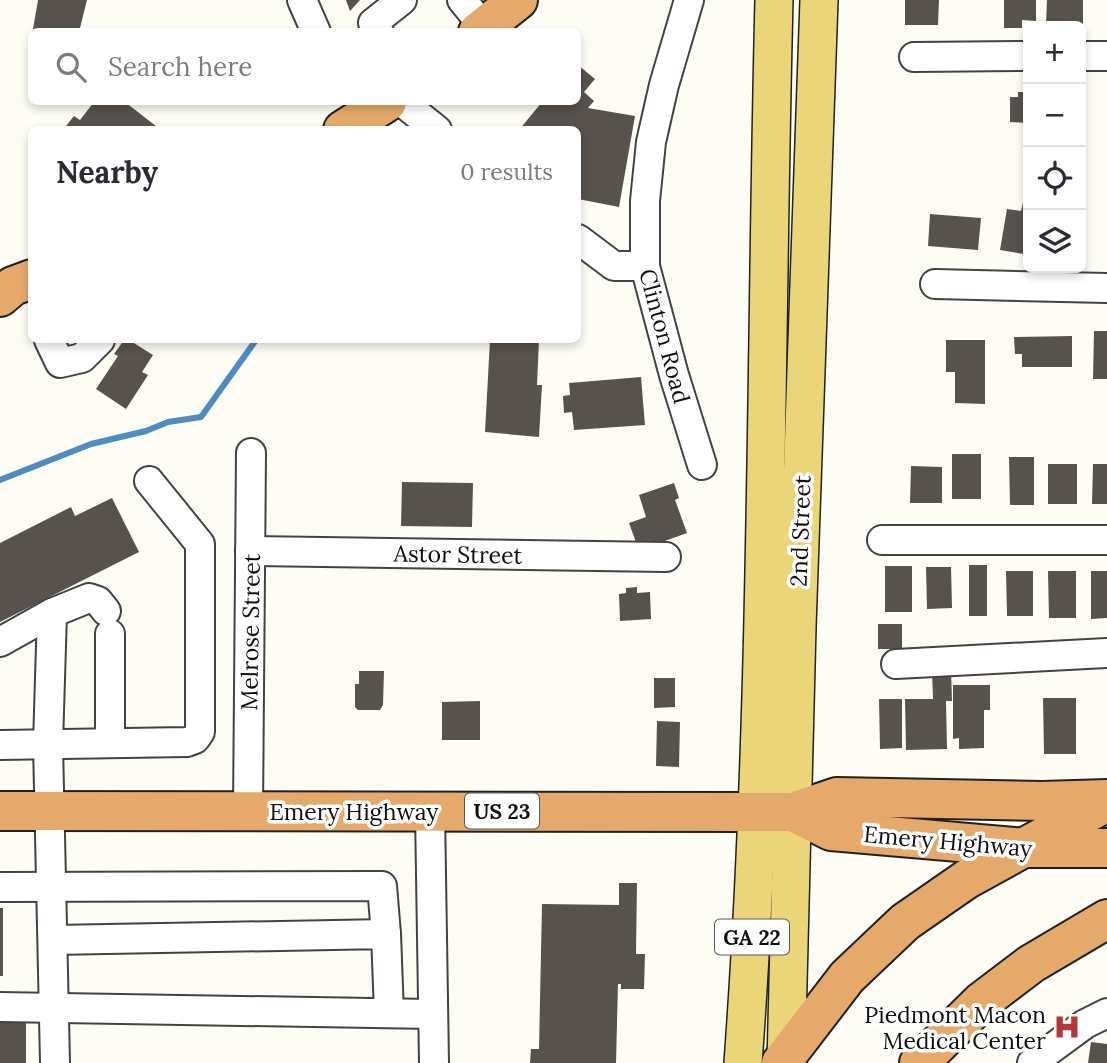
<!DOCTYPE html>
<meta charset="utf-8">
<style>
body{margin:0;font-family:Lora,serif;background:#f2f2f3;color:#2b2b33}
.controls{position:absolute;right:21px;top:21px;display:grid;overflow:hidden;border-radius:10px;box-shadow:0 4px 10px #0003}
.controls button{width:63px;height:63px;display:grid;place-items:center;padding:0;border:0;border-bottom:2px solid #e1e1e2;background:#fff;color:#2b2b33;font:35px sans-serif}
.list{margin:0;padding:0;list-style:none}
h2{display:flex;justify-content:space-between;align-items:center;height:91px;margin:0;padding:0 28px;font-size:30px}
h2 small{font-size:23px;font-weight:400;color:#7c7c81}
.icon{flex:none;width:38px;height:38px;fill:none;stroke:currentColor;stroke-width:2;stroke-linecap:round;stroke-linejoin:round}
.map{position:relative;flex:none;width:1107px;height:1063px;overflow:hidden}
.search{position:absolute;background:#fff;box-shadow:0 4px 10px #0003;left:28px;top:28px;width:553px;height:77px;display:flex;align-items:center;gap:18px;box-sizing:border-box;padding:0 24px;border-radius:10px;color:#7c7c81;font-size:26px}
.panel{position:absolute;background:#fff;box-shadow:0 4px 10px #0003;left:28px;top:126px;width:553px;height:217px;border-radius:10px}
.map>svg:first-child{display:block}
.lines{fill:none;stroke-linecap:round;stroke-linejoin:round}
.stream{stroke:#4d8bc0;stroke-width:6}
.building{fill:#58524e}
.minor-casing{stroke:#434343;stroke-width:32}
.major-casing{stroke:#212121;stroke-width:40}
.highway-casing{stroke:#212121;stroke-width:42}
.minor{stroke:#fff;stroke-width:28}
.major{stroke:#ead578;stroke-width:37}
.highway{stroke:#e5aa6b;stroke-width:38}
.labels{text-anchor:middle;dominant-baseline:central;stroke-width:7;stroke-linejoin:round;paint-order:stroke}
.shield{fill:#fff;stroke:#585858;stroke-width:2}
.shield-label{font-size:21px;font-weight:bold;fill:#101010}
.street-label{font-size:23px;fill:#101010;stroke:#fff}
.poi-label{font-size:23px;fill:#101010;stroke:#fff;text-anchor:end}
</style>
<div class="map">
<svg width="1107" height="1063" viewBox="0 0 1107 1063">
<rect width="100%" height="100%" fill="#fefdf5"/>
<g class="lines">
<polyline class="stream" points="0,480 91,444 146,431 168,422 201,417 256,340"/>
</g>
<g class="building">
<polygon points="38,0 87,0 79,32 43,32 33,29"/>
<polygon points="346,0 360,0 350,11"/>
<polygon points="905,0 939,0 938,25 905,25"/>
<polygon points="1004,0 1036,0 1036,21 1022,20 1022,28 1004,28"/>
<polygon points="1047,0 1083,0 1083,25 1046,24"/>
<polygon points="578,65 595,79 584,92 594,101 588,108 635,116 619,207 578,199 580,176 578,176 578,130 519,130 542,102 578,102"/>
<polygon points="1018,92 1028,92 1028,123 1010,122 1010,97 1018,97"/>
<polygon points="94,102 125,102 161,130 70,130 66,126 74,116 80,120"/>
<polygon points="1023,203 1028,204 1028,244 1026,243 1024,254 1000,250 1007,209 1021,211"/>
<polygon points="930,214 981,218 978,250 928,246"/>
<polygon points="1094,331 1107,331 1107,379 1093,379"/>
<polygon points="1072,336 1072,367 1022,367 1022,354 1015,354 1014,337"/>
<polygon points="124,340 129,340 153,355 142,372 148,375 126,409 96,389 118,356 114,354"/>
<polygon points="490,340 539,340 537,385 542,385 539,437 485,432"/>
<polygon points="946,340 985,340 985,404 955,403 955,372 946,372"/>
<polygon points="641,377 645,425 574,430 572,412 564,413 563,396 570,395 569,383"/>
<rect x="952" y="454" width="29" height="45"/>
<polygon points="1009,457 1034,457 1034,505 1010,505"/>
<rect x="1048" y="464" width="29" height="40"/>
<polygon points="1093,464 1107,464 1107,504 1092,504"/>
<polygon points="911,466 942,467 942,503 910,503"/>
<polygon points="402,482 473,483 472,527 401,526"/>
<polygon points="674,483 679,498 675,500 687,533 651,546 637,545 629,523 646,517 639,495"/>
<polygon points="112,498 139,552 0,622 0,543 71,507 75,516"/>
<rect x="969" y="565" width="18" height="51"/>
<rect x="885" y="566" width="27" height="46"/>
<polygon points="926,567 951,567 952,608 927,609"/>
<polygon points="1006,571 1033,571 1033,616 1007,616"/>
<polygon points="1048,571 1076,571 1076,618 1049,618"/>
<polygon points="1091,571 1107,571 1107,618 1091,619"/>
<polygon points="637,587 637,593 650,592 651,619 620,621 619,594 626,593 626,588"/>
<rect x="878" y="624" width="24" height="25"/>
<polygon points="951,670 952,701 946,701 947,749 906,750 905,699 933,699 932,671"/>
<polygon points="359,671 384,671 383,705 380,710 358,710 355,707 355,684 359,684"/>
<polygon points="654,678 675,678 675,707 654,708"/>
<polygon points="953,685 990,685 990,710 984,710 984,748 959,749 959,738 953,739"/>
<polygon points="1043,698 1076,698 1076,754 1044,754"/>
<polygon points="879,699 902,699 902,748 880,749"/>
<polygon points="480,701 480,740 442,740 442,702"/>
<polygon points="657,721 680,722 679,767 656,766"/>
<polygon points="619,883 637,883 636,954 645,954 644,989 621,989 621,984 618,984 616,1063 530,1063 531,1049 539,1049 542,904 619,905"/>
<rect x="0" y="908" width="3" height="68"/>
<rect x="0" y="1022" width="26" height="41"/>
<polygon points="1091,1042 1107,1044 1107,1063 1088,1063"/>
</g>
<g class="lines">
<g class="minor-casing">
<g id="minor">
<polyline points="302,0 316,32"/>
<polyline points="462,0 484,27"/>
<polyline points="689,0 664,85 651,142 645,201 645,266 674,375 702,465"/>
<polyline points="379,32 373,23 402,0"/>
<polyline points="1081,56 1107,56"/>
<polyline points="914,57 1028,56"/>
<polyline points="402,102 437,130"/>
<polyline points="578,239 614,266 645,266"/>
<polyline points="935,284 1107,288"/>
<polyline points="49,340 60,363 82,358 100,340"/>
<polyline points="882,540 1107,540"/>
<polyline points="250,551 666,557"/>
<polyline points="52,613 48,744 55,1063"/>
<polyline points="0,642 52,613 89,598 98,601 106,611"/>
<polyline points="896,664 1107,653"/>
<polyline points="110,743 110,634"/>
<polyline points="0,745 187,742 195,739 200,732 200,544 149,481"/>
<polyline points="248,811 251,453"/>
<polyline points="430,811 434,1063"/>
<polyline points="0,887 382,886 386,934"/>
<polyline points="53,940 386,934 389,1013"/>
<polyline points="0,1007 433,1014"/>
<polyline points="1032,1063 1085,1024 1107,1013"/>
</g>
</g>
<g class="major-casing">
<g id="major">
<path d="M743 1063C769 710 765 354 774 0"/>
<polyline points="786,1063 797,627 819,0"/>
</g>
</g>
<g class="highway-casing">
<g id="highway">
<polyline points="478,32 518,0"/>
<polyline points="343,130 387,102"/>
<polyline points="0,297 13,286 32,279"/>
<polyline points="0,811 793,812 837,797 1042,801 1107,799"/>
<polyline points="793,812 831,831 1027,848 1107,848"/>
<polyline points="781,1063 847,977 905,922 967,879 1107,802"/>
<polyline points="919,1063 981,1002 1031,964 1107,919"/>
</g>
</g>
<use href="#minor" class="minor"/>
<use href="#major" class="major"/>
<use href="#highway" class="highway"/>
</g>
<defs>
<g id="hospital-bare" transform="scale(2.1)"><path d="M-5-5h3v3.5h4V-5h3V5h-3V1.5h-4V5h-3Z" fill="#b33736" stroke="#fff" stroke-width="2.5" paint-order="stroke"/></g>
</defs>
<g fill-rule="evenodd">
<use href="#hospital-bare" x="1067" y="1027"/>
</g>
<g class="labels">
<g class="shield">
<rect x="465" y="793.5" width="74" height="35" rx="5"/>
<rect x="715" y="919.5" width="74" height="35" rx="5"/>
</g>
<g class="shield-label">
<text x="502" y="811">US 23</text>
<text x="752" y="937">GA 22</text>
</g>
<g class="street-label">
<text transform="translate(665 336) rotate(75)">Clinton Road</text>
<text transform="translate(800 531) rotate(-88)">2nd Street</text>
<text transform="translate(458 554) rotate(1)">Astor Street</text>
<text transform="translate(250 632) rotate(-89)">Melrose Street</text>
<text x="354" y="811">Emery Highway</text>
<text transform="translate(948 841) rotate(5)">Emery Highway</text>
</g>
<g class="poi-label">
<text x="1046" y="1014">Piedmont Macon<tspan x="1046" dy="26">Medical Center</tspan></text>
</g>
</g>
</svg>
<div class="controls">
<button>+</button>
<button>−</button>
<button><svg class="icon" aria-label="locate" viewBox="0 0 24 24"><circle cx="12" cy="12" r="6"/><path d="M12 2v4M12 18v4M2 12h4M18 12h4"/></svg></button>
<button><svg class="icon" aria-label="layers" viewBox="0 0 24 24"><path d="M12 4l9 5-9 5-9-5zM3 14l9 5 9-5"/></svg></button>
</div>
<div class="search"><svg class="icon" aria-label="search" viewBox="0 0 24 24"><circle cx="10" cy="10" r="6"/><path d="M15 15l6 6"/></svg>Search here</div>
<section class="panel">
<h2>Nearby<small>0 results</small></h2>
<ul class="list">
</ul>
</section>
</div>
